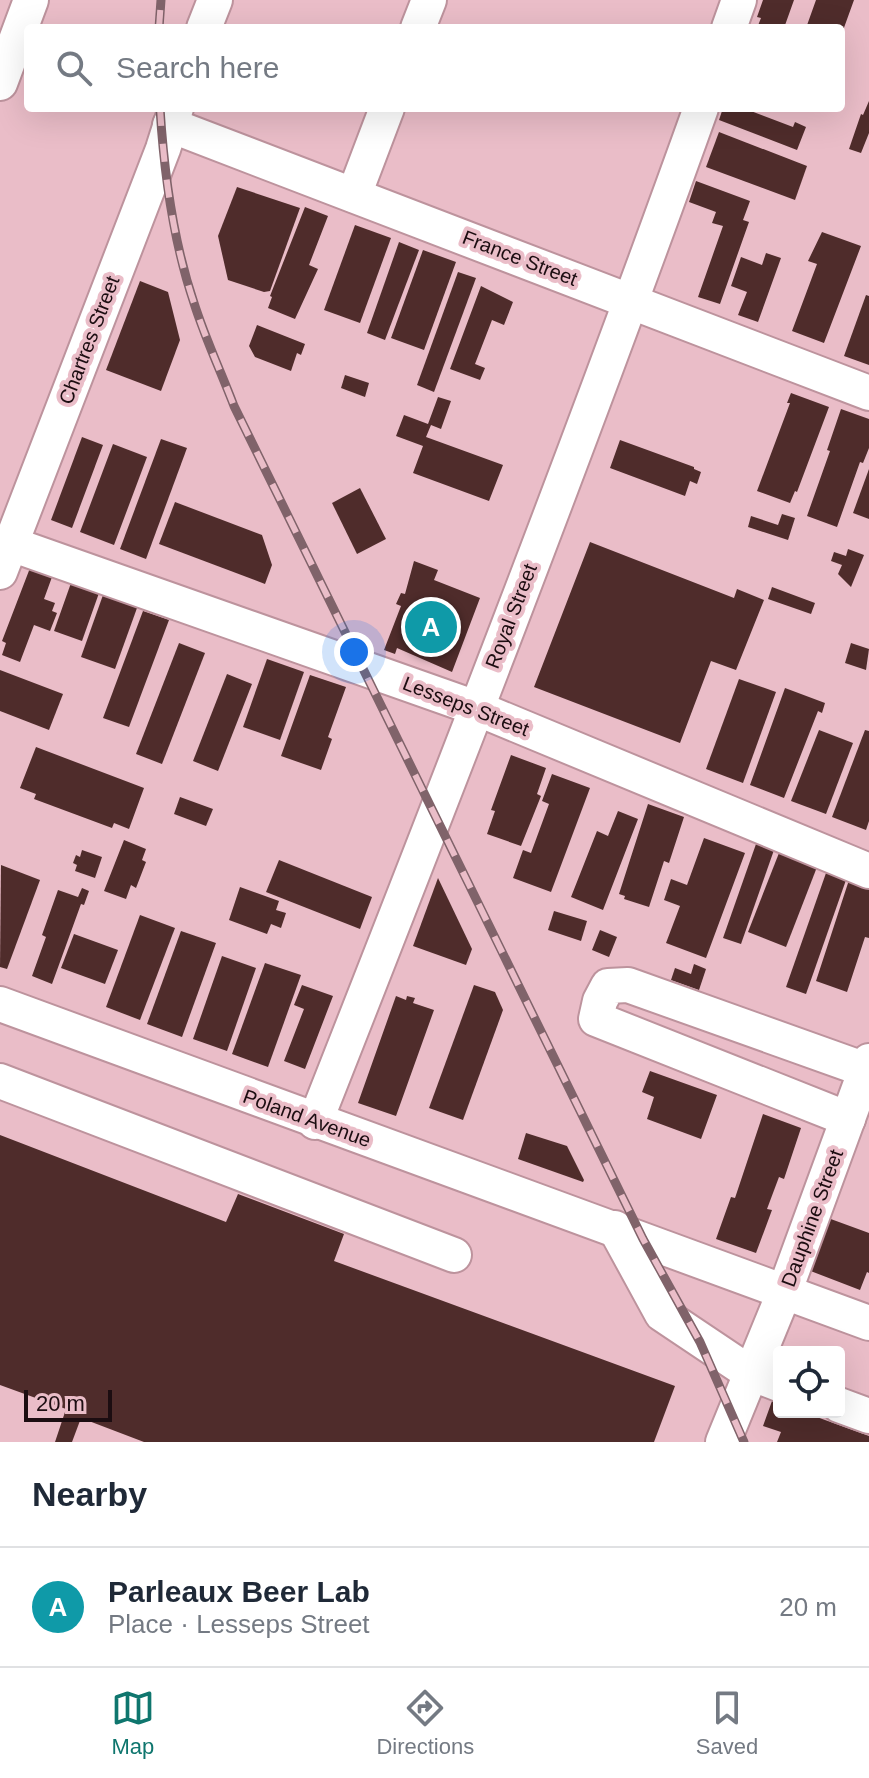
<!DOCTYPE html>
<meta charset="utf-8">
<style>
body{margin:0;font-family:Helvetica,sans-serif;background:#f2f2f3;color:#1f2937}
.controls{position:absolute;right:24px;bottom:24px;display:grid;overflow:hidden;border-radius:8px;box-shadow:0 8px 32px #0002}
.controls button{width:72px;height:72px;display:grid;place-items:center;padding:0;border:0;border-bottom:2px solid #e0e1e3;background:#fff;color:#1f2937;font:40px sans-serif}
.scale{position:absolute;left:24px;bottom:20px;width:88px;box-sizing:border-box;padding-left:8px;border:4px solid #1c0d11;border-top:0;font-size:22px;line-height:28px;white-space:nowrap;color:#1c0d11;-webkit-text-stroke:6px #eabdc8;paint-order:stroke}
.you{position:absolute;left:354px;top:652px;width:28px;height:28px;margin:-20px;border:6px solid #fff;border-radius:50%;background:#1a73e8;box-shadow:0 0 0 12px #1a73e833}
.badge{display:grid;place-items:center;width:52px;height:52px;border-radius:50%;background:#0f766e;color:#fff;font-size:26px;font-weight:700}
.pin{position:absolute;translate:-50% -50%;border:4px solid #fff;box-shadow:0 2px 8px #0006}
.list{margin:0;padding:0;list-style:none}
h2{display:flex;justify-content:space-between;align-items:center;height:104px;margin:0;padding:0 32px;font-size:34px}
h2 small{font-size:26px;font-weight:400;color:#747a83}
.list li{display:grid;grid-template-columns:52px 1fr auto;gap:24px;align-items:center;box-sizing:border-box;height:120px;padding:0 32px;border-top:2px solid #e0e1e3}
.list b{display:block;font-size:30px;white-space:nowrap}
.list p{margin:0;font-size:26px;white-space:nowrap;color:#747a83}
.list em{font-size:26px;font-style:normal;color:#747a83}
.icon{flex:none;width:44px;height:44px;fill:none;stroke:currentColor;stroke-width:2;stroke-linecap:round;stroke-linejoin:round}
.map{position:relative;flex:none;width:869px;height:1442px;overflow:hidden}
.search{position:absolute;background:#fff;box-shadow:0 8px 32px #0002;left:24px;right:24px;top:24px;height:88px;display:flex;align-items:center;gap:20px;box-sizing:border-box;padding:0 28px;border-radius:8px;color:#747a83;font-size:30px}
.sheet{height:224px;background:#fff}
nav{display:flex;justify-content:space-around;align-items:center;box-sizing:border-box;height:112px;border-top:2px solid #e0e1e3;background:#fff;font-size:22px;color:#747a83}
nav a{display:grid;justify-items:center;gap:4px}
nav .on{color:#0f766e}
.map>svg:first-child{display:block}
.building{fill:#4f2c2b}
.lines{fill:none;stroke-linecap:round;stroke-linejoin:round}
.minor-casing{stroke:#bd939d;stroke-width:38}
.minor{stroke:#fff;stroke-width:34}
.rail-casing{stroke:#80636a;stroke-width:9}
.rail{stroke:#eabdc8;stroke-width:6;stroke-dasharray:18;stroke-linecap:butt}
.labels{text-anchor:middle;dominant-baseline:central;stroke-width:8;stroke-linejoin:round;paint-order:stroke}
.street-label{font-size:20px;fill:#1c0d11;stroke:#eabdc8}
</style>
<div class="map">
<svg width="869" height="1442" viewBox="0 0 869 1442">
<rect width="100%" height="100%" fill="#eabdc8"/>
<g class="building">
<polygon points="763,0 794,0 784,28 757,28 761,18 757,17"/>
<polygon points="816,0 854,0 841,36 841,28 806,28"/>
<polygon points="869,101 869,133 861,153 849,149 861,114 863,115"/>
<polygon points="723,108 743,108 793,127 795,122 806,127 797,150 719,120"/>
<polygon points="719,132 807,166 795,200 706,167"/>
<polygon points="696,181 750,201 743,220 749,222 720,304 698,297 723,226 712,223 716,212 689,202"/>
<polygon points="237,187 300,208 270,291 264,292 228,280 218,236"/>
<polygon points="305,207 328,216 309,265 318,269 295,319 268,308 272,297 270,296"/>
<polygon points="355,225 391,238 360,323 324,310"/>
<polygon points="822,232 861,246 824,343 792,331 817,264 808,261"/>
<polygon points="399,242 419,250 385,340 367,333"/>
<polygon points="423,250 456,262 424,350 391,338"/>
<polygon points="766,253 781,258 758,322 738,315 747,292 731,286 741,257 762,265"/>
<polygon points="458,272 476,278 434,392 417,385"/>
<polygon points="140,281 168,292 180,340 161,391 106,370"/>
<polygon points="481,286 513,302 504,325 492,320 475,364 485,368 480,380 450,369"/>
<polygon points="866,295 869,296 869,365 844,356"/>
<polygon points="257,325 305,344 301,355 297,353 291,371 255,357 249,346"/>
<polygon points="345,375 369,383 365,397 341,388"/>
<polygon points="791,393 829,407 797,492 795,491 790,503 757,491 790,403 787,403"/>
<polygon points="438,397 451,401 441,429 431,425 426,437 503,465 489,501 413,473 423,446 396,436 404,415 428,424"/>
<polygon points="841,409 869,419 869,448 863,463 860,462 837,527 807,516 830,451 827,450"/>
<polygon points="82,437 103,445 72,528 51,520"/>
<polygon points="161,439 187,448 146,559 120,549"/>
<polygon points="620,440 694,467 694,469 701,472 697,484 690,481 685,496 610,468"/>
<polygon points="113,444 147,457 114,545 80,532"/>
<polygon points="869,469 869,519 853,513"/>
<polygon points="360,488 386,539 357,554 332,503"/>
<polygon points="175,502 262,535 272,565 265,584 159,544"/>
<polygon points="782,514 795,518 788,540 748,527 751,516 778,525"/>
<polygon points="590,542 734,598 737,589 764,600 736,670 711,661 680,743 534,687"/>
<polygon points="848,549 864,555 851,587 838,574 842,565 831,561 834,552 846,556"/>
<polygon points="414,561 438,570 434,580 480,598 452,672 397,648 395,654 384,650 401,606 396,604 401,593 405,594"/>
<polygon points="30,568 52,577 44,599 55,603 52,611 57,613 50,631 34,625 20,662 2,655 6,643 2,641"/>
<polygon points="71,583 99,593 82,641 54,631"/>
<polygon points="772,587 815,603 811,614 768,599"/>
<polygon points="103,595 137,608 115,669 81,657"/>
<polygon points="143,611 169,620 129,727 103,718"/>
<polygon points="179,643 205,653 162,764 136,754"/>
<polygon points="851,643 869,649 866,670 845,663"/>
<polygon points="267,659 304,672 280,740 243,727"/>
<polygon points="0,670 63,694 49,730 0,711"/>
<polygon points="227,674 252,684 218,771 193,761"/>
<polygon points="310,675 346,687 328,737 332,739 321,770 281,756"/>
<polygon points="739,679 776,692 743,783 706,769"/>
<polygon points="785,688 825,703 822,713 818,711 784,798 750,785"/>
<polygon points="819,730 853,743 826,814 791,801"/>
<polygon points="865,730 869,731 869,821 866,830 832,817"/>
<polygon points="36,747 144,788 129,829 114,823 112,828 34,799 36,794 20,788"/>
<polygon points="511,755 546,768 537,794 541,796 521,846 487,834 495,811 491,810"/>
<polygon points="552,774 590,788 551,892 513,878 523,850 531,853 549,804 542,801"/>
<polygon points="180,797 213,809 206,826 174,814"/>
<polygon points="648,804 684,817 669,863 664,861 649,907 624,899 625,896 619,894"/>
<polygon points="618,811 638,819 603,910 571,897 597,831 608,836"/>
<polygon points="704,838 745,853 706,958 666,943 680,906 664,900 671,879 687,885"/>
<polygon points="124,840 146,849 142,860 146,862 136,888 131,885 126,899 104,891"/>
<polygon points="756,844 774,850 741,944 723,938"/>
<polygon points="82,850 102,857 95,878 75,871 77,865 73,863 76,855 80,857"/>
<polygon points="779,853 817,867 786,947 748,932"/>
<polygon points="279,860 372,897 360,929 266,892"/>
<polygon points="1,865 40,880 7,969 0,967"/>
<polygon points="826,873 846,880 806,994 786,987"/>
<polygon points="438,878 472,949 466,965 413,946"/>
<polygon points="849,880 869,887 869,938 865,937 847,992 816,981"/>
<polygon points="240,887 279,901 276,910 286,913 281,928 271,924 267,934 229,920"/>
<polygon points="82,888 89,891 84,905 81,904 52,984 32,976 46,937 42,935 58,890 78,897"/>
<polygon points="554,911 587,921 581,941 548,930"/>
<polygon points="140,915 175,928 140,1020 106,1007"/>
<polygon points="600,930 617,937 609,957 592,950"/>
<polygon points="181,931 216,943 182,1037 147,1024"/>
<polygon points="74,934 118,950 105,984 61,968"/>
<polygon points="222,956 256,968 227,1051 193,1039"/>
<polygon points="265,963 301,975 268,1067 232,1054"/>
<polygon points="694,964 706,969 699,990 671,980 675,968 691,974"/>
<polygon points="302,985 333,996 305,1069 284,1061 304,1009 294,1005"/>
<polygon points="474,985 495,992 503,1010 463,1120 429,1108"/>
<polygon points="396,996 406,1000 407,996 415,998 413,1003 434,1010 396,1116 358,1103"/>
<polygon points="650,1071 717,1095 701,1139 647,1119 654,1097 642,1092"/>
<polygon points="763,1114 801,1128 784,1179 779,1177 767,1209 772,1210 756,1253 716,1239 731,1197 735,1198"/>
<polygon points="526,1133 567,1146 584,1180 583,1182 518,1159"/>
<polygon points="0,1135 226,1222 238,1194 344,1234 334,1261 675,1386 654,1442 144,1442 81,1418 72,1442 55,1442 66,1409 0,1385"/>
<polygon points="828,1218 869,1233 869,1273 867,1272 860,1290 808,1270"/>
<polygon points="772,1401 779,1403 779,1412 803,1412 869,1436 869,1442 777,1442 781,1432 763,1426"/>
</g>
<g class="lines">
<g class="minor-casing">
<g id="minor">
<polyline points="204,28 215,0"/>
<polyline points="418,28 429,0"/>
<polyline points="729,28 739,0"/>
<polyline points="0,83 31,0"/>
<polyline points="170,125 869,393"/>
<polyline points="354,195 387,108"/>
<polyline points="11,544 476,708 869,871"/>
<polyline points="0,572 163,149 176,108"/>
<polyline points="0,1004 869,1323"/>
<polyline points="0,1081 454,1255"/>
<polyline points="848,1119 596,1019 600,1001 608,986 628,985 866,1070"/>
<path d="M315 1122C448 785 579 448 701 108"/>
<polyline points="615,1228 662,1314 750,1373 779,1384"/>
<polyline points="839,1405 869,1416"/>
<polyline points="723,1442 784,1293 869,1061"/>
</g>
</g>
<use href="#minor" class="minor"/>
<g class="rail-casing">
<g id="rail">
<polyline points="159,28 161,0"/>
<path d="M160 108C164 173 173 241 194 303 205 338 221 372 234 406L643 1239 700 1342 744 1442"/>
</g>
</g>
<use href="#rail" class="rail"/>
</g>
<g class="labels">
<g class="street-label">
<text transform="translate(520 258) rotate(21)">France Street</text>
<text transform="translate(89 340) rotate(-69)">Chartres Street</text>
<text transform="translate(511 616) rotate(-69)">Royal Street</text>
<text transform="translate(466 706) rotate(21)">Lesseps Street</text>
<text transform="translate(307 1118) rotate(20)">Poland Avenue</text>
<text transform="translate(812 1218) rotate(-70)">Dauphine Street</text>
</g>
</g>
</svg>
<div class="controls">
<button><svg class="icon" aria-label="locate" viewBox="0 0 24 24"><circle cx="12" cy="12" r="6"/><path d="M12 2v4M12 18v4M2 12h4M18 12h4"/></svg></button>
</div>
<div class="scale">20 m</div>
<div class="you"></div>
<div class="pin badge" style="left:431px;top:627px;background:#0f9aa8">A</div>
<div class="search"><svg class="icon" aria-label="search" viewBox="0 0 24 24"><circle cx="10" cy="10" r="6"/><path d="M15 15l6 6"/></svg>Search here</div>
</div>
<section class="sheet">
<h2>Nearby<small></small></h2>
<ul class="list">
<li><span class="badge" style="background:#0f9aa8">A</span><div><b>Parleaux Beer Lab</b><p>Place · Lesseps Street</p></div><em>20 m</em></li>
</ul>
</section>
<nav>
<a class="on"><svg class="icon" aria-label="map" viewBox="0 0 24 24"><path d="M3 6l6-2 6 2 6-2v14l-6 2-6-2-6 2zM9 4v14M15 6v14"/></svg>Map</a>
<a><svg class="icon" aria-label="directions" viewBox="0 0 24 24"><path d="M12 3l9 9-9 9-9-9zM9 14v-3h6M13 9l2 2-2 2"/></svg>Directions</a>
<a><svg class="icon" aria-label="saved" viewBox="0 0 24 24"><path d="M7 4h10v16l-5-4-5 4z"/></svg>Saved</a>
</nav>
